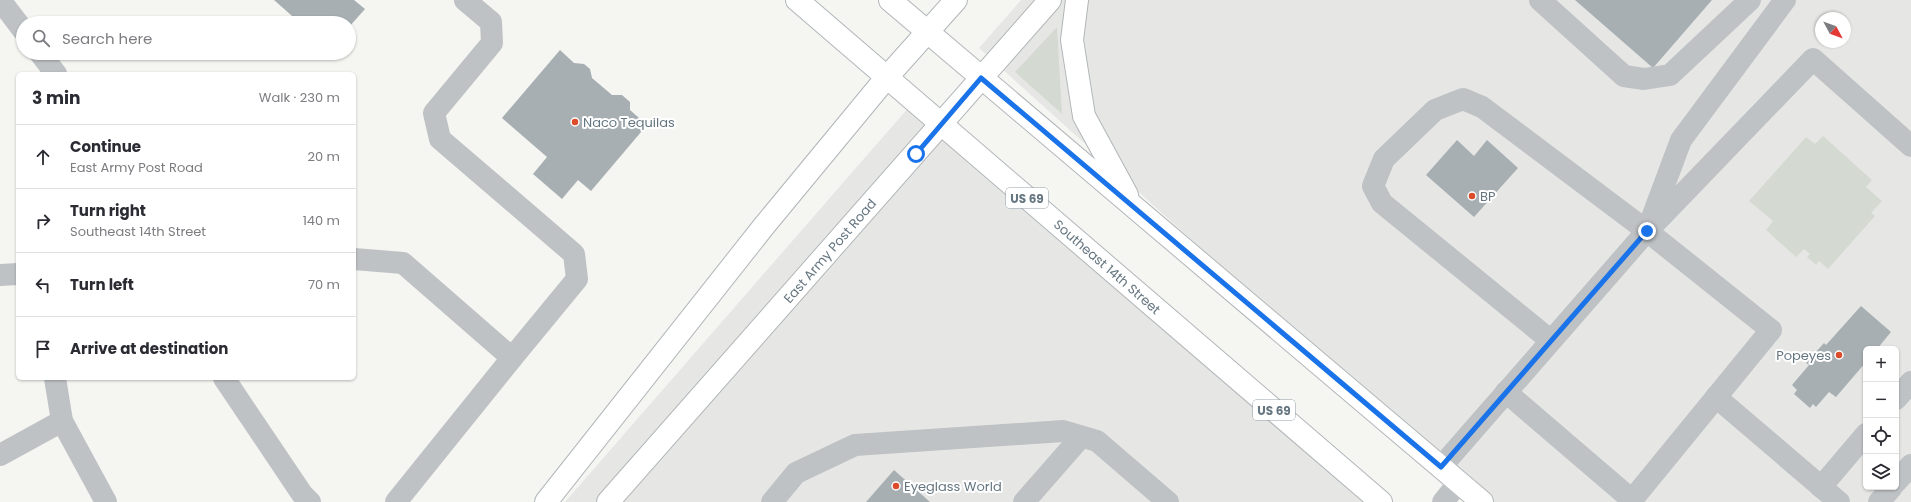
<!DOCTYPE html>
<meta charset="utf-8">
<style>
body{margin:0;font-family:Poppins,sans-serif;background:#f2f2f3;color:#2b2b33}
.controls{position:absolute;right:12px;bottom:12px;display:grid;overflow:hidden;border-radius:6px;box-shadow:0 1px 3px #0004}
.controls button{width:36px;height:36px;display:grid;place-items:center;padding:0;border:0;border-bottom:1px solid #e1e1e2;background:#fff;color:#2b2b33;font:20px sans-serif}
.compass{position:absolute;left:1815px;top:12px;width:36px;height:36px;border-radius:50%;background:#fff;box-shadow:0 1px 3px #0004;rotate:131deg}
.stop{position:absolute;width:12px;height:12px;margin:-9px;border:3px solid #1a73e8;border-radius:50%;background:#fff}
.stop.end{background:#1a73e8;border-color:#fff;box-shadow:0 1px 4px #0008}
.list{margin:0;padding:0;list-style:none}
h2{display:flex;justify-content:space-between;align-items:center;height:52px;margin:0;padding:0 16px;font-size:17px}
h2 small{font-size:13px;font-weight:400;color:#7c7c81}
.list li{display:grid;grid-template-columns:26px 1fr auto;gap:12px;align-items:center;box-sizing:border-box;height:64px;padding:0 16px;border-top:1px solid #e1e1e2}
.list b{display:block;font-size:15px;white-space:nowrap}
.list p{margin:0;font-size:13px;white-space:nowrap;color:#7c7c81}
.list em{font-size:13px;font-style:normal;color:#7c7c81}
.icon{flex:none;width:22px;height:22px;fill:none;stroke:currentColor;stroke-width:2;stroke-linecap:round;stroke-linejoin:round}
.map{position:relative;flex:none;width:1911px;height:502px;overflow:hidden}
.search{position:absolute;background:#fff;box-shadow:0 1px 3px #0004;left:16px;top:16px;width:340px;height:44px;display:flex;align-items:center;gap:10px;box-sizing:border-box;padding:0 14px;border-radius:22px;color:#7c7c81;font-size:15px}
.panel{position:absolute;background:#fff;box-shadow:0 1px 3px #0004;left:16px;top:72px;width:340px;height:308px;border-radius:6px}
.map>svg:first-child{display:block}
.built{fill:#e6e7e5;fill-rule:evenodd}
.green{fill:#d4dad1}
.building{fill:#a7afb3}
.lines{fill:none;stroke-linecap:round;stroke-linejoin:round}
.major-casing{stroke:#b1b6b9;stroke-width:24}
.minor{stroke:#bec2c5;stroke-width:22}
.major{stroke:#fff;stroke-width:22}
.route{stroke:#1a73e8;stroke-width:5}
.poi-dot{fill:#dc4c2a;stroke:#fff;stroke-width:1.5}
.labels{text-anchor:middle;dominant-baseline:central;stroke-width:4;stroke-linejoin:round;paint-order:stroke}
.shield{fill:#fff;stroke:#939fa7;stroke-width:1}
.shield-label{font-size:12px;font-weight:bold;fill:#657681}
.poi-label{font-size:13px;fill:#657681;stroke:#fff;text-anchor:start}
.street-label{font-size:13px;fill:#657681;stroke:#fff}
</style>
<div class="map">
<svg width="1911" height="502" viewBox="0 0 1911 502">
<rect width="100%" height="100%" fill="#f5f5f1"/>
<g class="built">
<path d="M1021 0H1911V502H1482L979 48ZM1821 18H1845V42H1821ZM1866 349H1896V487H1866Z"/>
<polygon points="916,99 1384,502 565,502"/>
</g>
<g class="green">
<polygon points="1057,27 1062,114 1015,72"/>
<polygon points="1823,136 1872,180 1866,187 1882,201 1871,213 1875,216 1828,269 1819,261 1816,265 1807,257 1810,254 1804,249 1796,257 1766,230 1773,221 1749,201 1806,137 1815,144"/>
</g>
<g class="building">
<polygon points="274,0 354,0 365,9 349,27 349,23 300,23"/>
<polygon points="1575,0 1712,0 1653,68"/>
<polygon points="560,50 574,63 584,64 590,69 592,78 612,95 622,95 630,102 630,110 647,125 591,191 578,180 562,199 533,174 547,157 502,118"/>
<polygon points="1457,140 1474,156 1487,140 1518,168 1474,217 1426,175"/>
<polygon points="1861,306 1891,332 1877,349 1866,349 1866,362 1836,397 1829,392 1816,407 1813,404 1810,408 1794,394 1797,390 1792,385 1809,365 1806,363 1824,343 1826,345"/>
<polygon points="894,470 930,502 866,502"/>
</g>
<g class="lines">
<g class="major-casing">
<g id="major">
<polyline points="797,0 1381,502"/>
<polyline points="890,0 1482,502"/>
<polyline points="1077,0 1072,40 1084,116 1127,195"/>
<polyline points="546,502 764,226 887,77 956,0"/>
<polyline points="608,502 1050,0"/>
</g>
</g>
<g class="minor">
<polyline points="0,0 23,30"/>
<polyline points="465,0 491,22 492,43 434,113 440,139 574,254 577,279 512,358"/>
<polyline points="1540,0 1624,76 1644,79 1670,75 1750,0"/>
<polyline points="40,53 56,74"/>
<polyline points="1653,225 1813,59 1911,146"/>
<polyline points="354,259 403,263 512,358 396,502"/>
<polyline points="0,275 18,274"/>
<polyline points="55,378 62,421 106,502"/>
<polyline points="224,378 302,494 310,502"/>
<polyline points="1506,392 1632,500 1771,330 1647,231 1482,107 1463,99 1435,110 1384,159 1373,186 1382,203 1550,340"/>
<polyline points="1716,397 1839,502"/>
<polyline points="1896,399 1911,382"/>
<polyline points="0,455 62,421"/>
<polyline points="1441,467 1647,231 1681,140 1785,0"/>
<polyline points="1896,482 1911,465"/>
<polyline points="1821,487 1866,434"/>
<polyline points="772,502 796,473 855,445 1063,431 1097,441 1168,502"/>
<polyline points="1024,502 1081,437"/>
<polyline points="1443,502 1459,482"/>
<polyline points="1879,502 1892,487"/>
</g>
<use href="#major" class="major"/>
</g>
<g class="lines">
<polyline class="route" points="916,154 981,78 1441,467 1647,231"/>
</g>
<g class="poi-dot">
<circle cx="575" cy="122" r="4"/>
<circle cx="1472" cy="196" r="4"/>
<circle cx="1839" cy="355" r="4"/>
<circle cx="896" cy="486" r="4"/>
</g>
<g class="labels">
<g class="shield">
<rect x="1006" y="188" width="42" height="20" rx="3"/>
<rect x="1253" y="400" width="42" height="20" rx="3"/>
</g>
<g class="shield-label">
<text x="1027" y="198">US 69</text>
<text x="1274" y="410">US 69</text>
</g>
<g class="poi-label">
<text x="583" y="122">Naco Tequilas</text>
<text x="1480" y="196">BP</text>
<text x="1831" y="355" text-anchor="end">Popeyes</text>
<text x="904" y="486">Eyeglass World</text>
</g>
<g class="street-label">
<text transform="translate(830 251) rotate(-49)">East Army Post Road</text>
<text transform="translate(1107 267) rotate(41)">Southeast 14th Street</text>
</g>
</g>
</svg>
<div class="controls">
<button>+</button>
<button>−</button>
<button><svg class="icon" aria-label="locate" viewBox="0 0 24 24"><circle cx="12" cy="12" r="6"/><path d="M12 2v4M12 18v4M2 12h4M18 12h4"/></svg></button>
<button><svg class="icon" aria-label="layers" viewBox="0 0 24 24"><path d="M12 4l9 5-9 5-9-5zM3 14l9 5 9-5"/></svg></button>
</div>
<svg class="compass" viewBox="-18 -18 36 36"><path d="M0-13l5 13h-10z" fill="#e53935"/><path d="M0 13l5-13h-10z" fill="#7c7c81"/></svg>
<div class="stop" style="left:916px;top:154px"></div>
<div class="stop end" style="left:1647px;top:231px"></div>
<div class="search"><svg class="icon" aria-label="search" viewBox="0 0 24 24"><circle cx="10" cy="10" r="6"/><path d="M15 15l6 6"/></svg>Search here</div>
<section class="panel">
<h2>3 min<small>Walk · 230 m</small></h2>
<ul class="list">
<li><svg class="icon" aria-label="ahead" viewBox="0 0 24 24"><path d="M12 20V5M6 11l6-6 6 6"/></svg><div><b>Continue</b><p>East Army Post Road</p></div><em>20 m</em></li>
<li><svg class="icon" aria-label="right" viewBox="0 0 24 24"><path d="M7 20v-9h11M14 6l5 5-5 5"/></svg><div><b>Turn right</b><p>Southeast 14th Street</p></div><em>140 m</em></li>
<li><svg class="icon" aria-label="left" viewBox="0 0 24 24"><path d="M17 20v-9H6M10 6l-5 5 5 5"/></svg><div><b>Turn left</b></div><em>70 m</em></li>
<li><svg class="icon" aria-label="arrive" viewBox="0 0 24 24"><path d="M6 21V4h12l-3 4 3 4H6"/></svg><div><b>Arrive at destination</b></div></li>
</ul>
</section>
</div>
